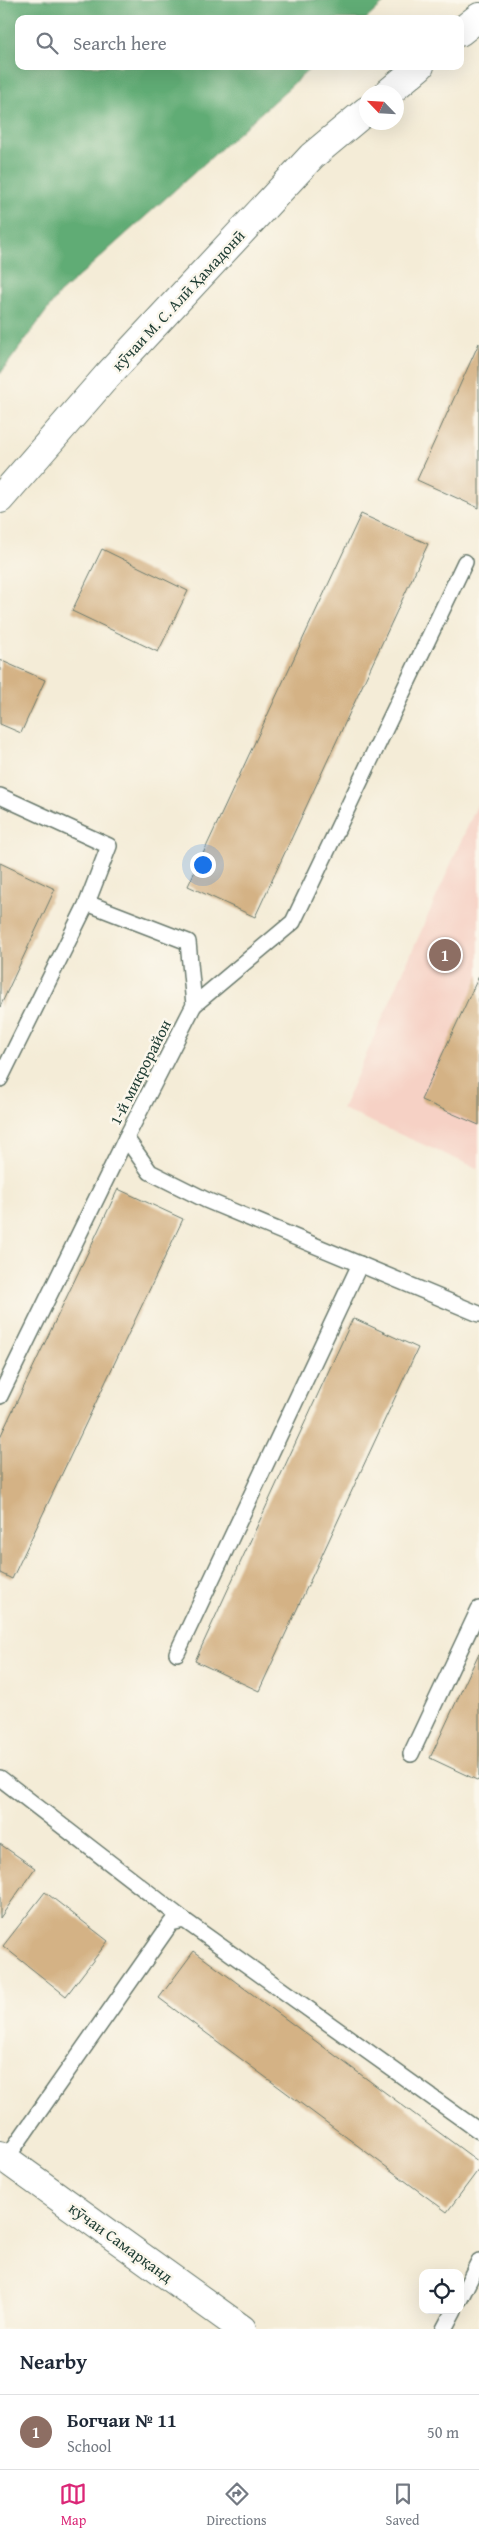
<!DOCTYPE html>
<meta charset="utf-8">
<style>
body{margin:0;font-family:"Gentium Book Plus",serif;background:#f6f6f7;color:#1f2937}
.controls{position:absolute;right:15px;bottom:15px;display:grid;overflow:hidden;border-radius:10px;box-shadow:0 5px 20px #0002}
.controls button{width:45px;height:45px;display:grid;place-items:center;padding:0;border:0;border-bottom:1px solid #e0e1e3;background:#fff;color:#1f2937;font:25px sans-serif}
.compass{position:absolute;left:359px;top:85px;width:45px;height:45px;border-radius:50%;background:#fff;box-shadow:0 5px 20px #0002;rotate:295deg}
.you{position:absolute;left:202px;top:864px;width:18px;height:18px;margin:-12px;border:4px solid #fff;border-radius:50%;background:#1a73e8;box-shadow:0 0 0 8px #1a73e833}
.badge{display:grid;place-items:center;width:32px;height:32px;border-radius:50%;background:#db2777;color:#fff;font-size:16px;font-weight:700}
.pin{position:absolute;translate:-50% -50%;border:2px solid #fff;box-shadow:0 1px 5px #0006}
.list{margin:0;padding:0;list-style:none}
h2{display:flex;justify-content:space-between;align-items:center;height:65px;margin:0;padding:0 20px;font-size:21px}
h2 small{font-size:16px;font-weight:400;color:#747a83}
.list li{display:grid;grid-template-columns:32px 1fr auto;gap:15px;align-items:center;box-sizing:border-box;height:75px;padding:0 20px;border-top:1px solid #e0e1e3}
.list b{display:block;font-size:19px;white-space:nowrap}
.list p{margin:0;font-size:16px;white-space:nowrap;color:#747a83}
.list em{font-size:16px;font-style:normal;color:#747a83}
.icon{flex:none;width:28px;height:28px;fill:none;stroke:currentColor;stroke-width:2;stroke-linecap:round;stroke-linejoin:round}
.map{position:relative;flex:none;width:479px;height:2329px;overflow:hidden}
.search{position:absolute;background:#fff;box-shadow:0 5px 20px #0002;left:15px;right:15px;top:15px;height:55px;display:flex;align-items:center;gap:12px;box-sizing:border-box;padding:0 18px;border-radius:10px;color:#747a83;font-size:19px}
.sheet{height:140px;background:#fff}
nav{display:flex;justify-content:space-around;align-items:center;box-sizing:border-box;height:70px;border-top:1px solid #e0e1e3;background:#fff;font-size:14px;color:#747a83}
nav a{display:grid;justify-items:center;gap:2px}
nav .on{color:#db2777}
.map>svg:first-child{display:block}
.built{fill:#f6d1c5}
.forest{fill:#61ac75;stroke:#407454}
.building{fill:#d4b285}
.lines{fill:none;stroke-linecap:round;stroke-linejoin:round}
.service-casing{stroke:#6a7a6d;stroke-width:18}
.tertiary-casing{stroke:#6a7a6d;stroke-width:30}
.service{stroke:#fff;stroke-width:15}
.tertiary{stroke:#fff;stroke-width:28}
.labels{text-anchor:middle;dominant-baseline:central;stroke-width:5;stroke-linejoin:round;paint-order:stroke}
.street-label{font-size:16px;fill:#1f3d34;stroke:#fbf7ec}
</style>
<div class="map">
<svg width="479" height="2329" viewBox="0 0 479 2329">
<rect width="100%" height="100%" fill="#fbf7ec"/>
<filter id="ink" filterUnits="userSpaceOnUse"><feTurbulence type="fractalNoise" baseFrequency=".02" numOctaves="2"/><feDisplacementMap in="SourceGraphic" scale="10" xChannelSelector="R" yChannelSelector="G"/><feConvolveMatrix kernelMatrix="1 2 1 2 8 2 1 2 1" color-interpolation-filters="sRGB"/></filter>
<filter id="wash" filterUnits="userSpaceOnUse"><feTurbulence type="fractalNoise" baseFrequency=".0096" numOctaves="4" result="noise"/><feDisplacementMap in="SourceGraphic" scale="20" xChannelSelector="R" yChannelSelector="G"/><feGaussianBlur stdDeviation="1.12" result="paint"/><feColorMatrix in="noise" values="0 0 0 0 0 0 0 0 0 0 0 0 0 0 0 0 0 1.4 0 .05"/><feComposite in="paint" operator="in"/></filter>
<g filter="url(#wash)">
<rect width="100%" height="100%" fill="#f4ecd7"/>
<polygon class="built" points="479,801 479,1169 342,1109"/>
<polygon class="forest" points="0,0 387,0 366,19 19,19 19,66 313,66 59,294 0,374"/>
<g id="blocks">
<g class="building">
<polygon points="479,343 479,508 417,480"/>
<polygon points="361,514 428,544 255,917 188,886"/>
<polygon points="102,549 188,591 158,652 72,611"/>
<polygon points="0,660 45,680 21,733 0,724"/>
<polygon points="0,863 55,889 0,1007"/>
<polygon points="479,976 479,1125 421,1100"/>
<polygon points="118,1189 183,1219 12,1579 0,1573 0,1437"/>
<polygon points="353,1318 418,1348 259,1691 195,1661"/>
<polygon points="479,1653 479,1781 430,1758"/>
<polygon points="0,1844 35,1868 0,1918"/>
<polygon points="45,1892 108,1941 66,1996 3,1946"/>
<polygon points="194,1951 479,2162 479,2169 447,2212 159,1998"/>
</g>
</g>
</g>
<g filter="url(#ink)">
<use href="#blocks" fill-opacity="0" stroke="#6a7a6d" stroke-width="1"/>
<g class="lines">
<g class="service-casing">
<g id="service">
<polyline points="0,796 109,846 87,903 188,942 194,1005 126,1138 150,1172 206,1200 479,1314"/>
<polyline points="194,1005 293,922 465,562"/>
<polyline points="0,1079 87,903"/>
<polyline points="0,1396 126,1138"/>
<polyline points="177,1653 360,1264"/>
<polyline points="411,1754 479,1609"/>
<polyline points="0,1778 184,1920"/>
<polyline points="6,2159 171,1923 184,1920 479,2131"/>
<polyline points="460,2299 479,2261"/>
<polyline points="444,2329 454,2310"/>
</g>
</g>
<g class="tertiary-casing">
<g id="tertiary">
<polyline points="460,32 479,17"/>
<polyline points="389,92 420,66"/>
<polyline points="0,499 107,376 312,156 366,111"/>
<polyline points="0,2155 242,2329"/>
</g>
</g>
<use href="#service" class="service"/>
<use href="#tertiary" class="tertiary"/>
</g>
</g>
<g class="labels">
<g class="street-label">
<text transform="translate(178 300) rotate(-47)">кӯчаи М. С. Алӣ Ҳамадонӣ</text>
<text transform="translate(140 1072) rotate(-63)">1-й микрорайон</text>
<text transform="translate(121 2242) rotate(36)">кӯчаи Самарқанд</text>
</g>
</g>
</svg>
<div class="controls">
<button><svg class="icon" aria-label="locate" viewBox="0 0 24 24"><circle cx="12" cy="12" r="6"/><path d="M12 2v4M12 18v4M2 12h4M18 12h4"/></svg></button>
</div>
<svg class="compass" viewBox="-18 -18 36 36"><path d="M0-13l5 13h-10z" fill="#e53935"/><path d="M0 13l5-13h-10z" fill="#747a83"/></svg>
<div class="you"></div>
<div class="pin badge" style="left:445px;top:955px;background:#8d6e63">1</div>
<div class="search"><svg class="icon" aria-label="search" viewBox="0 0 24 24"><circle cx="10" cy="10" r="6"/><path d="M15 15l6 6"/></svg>Search here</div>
</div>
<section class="sheet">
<h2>Nearby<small></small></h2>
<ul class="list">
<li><span class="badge" style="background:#8d6e63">1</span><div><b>Богчаи № 11</b><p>School</p></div><em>50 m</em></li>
</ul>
</section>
<nav>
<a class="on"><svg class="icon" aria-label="map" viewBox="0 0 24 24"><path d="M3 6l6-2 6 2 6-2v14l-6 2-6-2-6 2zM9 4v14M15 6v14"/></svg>Map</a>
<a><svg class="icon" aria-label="directions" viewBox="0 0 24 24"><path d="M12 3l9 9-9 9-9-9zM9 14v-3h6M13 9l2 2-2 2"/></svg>Directions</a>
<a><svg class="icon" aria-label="saved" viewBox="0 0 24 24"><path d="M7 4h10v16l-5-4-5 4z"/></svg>Saved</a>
</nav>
